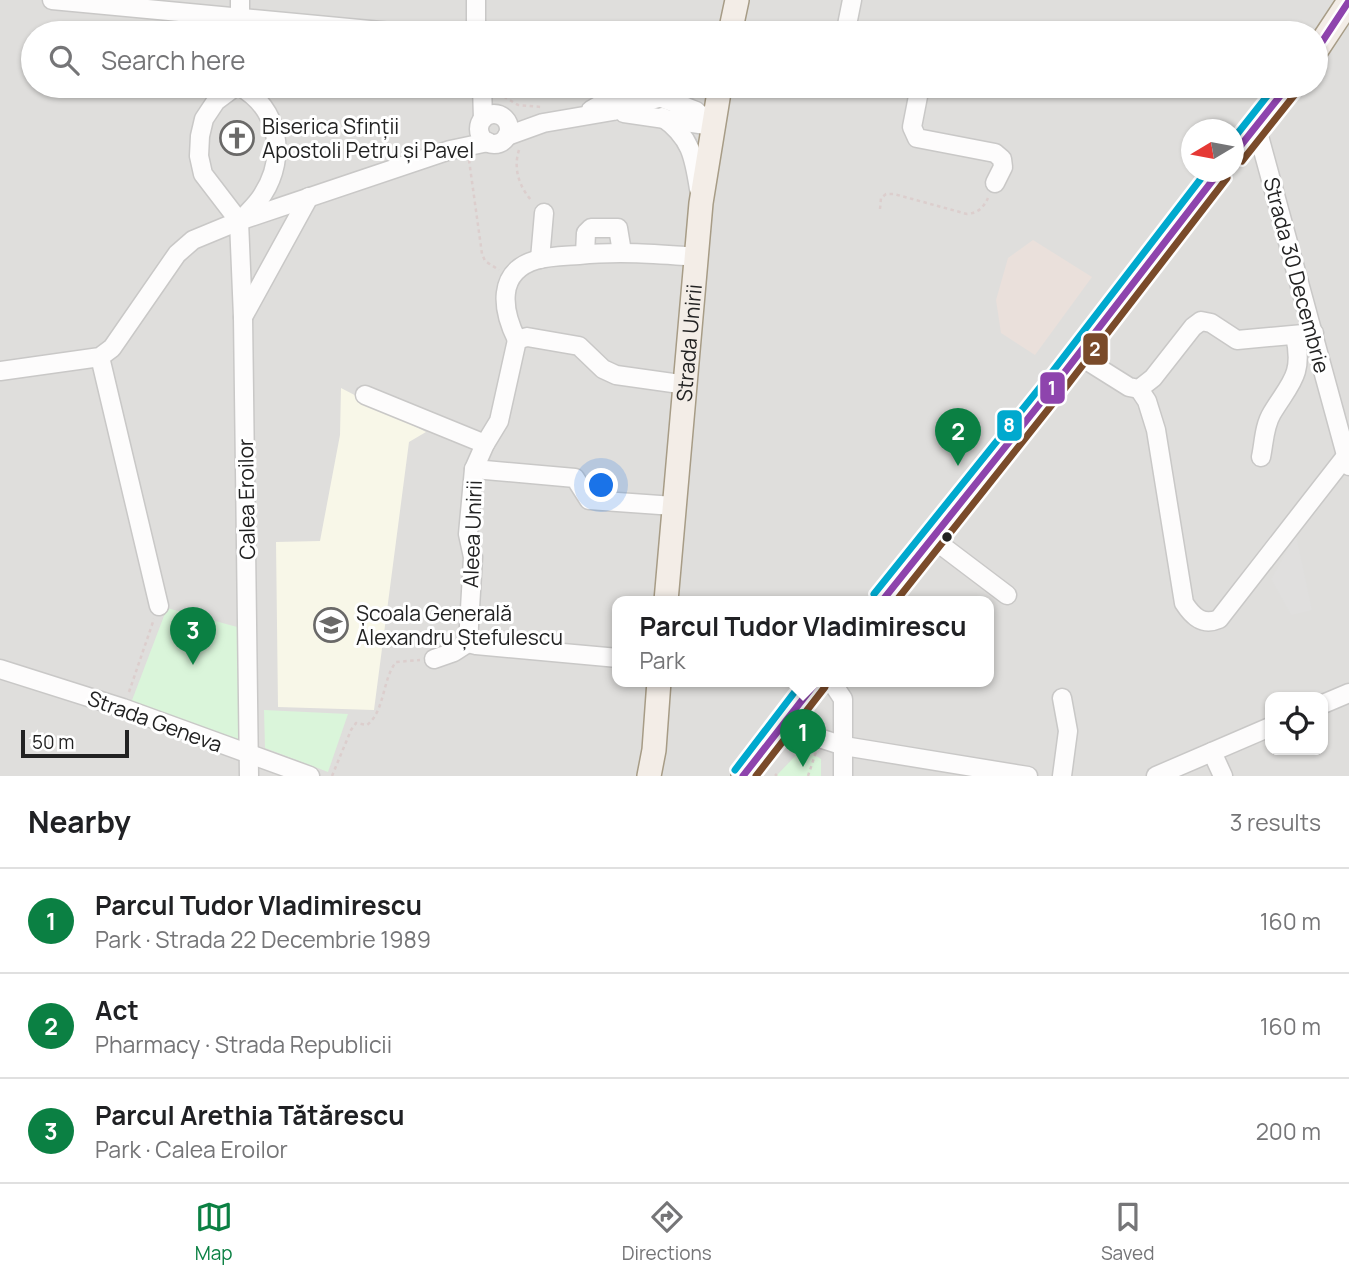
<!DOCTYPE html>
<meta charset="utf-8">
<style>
body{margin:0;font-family:Manrope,sans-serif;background:#f2f2f2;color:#202124}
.controls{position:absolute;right:21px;bottom:21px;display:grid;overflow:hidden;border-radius:14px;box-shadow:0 2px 5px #0004}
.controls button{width:63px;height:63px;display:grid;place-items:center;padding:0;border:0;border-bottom:2px solid #e0e0e0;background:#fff;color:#202124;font:35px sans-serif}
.compass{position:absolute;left:1181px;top:119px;width:63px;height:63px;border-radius:50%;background:#fff;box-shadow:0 2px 5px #0004;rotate:260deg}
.scale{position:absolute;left:21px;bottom:18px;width:108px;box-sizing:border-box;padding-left:7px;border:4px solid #222;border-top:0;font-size:19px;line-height:24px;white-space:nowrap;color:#222;-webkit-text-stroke:5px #fff;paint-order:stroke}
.you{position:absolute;left:602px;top:486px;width:24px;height:24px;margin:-18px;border:5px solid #fff;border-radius:50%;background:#1a73e8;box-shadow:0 0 0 10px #1a73e833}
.badge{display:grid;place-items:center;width:46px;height:46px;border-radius:50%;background:#0b8043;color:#fff;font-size:23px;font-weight:700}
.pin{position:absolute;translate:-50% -58px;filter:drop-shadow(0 2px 4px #0008)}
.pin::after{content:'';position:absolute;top:37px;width:24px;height:21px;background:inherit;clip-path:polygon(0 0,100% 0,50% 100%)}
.popup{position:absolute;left:612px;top:596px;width:382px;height:91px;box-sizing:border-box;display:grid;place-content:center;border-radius:14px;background:#fff;filter:drop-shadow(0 2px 5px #0005);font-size:23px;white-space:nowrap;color:#757577}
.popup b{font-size:26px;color:#202124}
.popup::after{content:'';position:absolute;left:50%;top:100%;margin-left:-14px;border:14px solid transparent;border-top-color:#fff}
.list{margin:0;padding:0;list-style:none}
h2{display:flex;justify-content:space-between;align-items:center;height:91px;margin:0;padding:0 28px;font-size:30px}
h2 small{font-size:23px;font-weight:400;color:#757577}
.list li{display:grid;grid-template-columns:46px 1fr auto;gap:21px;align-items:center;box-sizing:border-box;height:105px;padding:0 28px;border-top:2px solid #e0e0e0}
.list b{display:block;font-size:26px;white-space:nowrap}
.list p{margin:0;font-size:23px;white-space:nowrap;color:#757577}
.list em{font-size:23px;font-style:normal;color:#757577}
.icon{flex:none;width:38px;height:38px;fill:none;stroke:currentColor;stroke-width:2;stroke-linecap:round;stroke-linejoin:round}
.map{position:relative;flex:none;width:1349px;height:776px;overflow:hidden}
.search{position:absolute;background:#fff;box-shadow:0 2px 5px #0004;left:21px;right:21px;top:21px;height:77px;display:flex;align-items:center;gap:18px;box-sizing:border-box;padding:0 24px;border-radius:38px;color:#757577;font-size:26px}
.sheet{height:406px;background:#fff}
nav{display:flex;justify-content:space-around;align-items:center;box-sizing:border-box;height:98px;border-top:2px solid #e0e0e0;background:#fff;font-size:19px;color:#757577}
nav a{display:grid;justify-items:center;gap:4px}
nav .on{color:#0b8043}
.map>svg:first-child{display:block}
.residential{fill:#dfdedc;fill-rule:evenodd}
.education{fill:#f8f7e8}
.military{fill:#eae0db}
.park{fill:#daf5da}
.parking{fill:#e0dfde}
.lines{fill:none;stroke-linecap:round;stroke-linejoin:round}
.minor-casing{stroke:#c9c8c7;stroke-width:21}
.major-casing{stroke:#a79c86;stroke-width:26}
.path{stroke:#dccecd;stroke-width:2.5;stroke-dasharray:3.5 3.5;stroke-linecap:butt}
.minor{stroke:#fdfcfc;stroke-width:18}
.major{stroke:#f3ede7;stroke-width:23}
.bus-1-casing{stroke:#fff;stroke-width:12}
.bus-2-casing{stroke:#fff;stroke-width:12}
.bus-3-casing{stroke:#fff;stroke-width:12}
.bus-1{stroke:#8e44ad;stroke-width:7}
.bus-2{stroke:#7a4b2a;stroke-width:7}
.bus-3{stroke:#00a9ce;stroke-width:7}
.bus-dot{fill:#222;stroke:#fff;stroke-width:2.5}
.labels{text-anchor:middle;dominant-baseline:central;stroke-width:6;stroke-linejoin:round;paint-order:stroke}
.poi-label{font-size:21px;fill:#222;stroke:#fff;text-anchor:start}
.street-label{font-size:21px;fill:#222;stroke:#fff}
.line-badge{stroke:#fff;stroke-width:2.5}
.badge-label{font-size:19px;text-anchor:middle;font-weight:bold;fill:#fff}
</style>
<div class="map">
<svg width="1349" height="776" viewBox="0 0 1349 776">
<rect width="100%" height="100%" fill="#f0eeeb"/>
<path class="residential" d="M0 0H1349V776H0ZM33 33H1316V86H33ZM1192 130H1234V172H1192ZM618 601H988V681H618ZM1270 697H1323V750H1270Z"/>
<polygon class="education" points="341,388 426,432 409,442 374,710 278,707 276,542 320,541 340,435"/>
<polygon class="military" points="1033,240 1092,277 1035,355 1001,333 996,300 1008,258"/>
<g class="park">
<polygon points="167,608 241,628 240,742 131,703"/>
<polygon points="264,710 348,714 328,772 265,748"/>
<polygon points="803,748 821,759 821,776 776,776"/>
</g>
<polygon class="parking" points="1296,535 1312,610 1291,615 1271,579"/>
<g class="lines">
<g class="minor-casing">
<g id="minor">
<polyline points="52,0 402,33"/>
<polyline points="240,33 240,0"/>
<polyline points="476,33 476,0"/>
<polyline points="851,33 847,25 852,0"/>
<polyline points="236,86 216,101 204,119 200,136 199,156 203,174 239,221 243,317 249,776"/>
<path d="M239 86C279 108 287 156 263 194 258 203 249 211 242 219"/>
<polyline points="482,86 483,119"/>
<polyline points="920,86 912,127 917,138 995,153 1002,159 1003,167 995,183"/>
<polyline points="662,98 696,111 713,126"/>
<polyline points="591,110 622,92 641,86"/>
<polyline points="624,113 713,126"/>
<circle cx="494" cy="129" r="15"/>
<path d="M662 117C691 137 694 157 699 189"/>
<polyline points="1256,125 1349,466"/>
<polyline points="507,136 543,123 613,111 699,86"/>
<polyline points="585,254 586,233 591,228 618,228 622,252"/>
<polyline points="540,259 544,213"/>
<polyline points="243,317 309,197"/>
<path d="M517 340C502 310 496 272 536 260 549 256 565 256 579 255 619 251 657 254 697 257"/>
<polyline points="1078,355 1129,387 1139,389 1153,378 1193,327 1201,321 1211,323 1237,340 1314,333"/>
<polyline points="100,357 159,606"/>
<polyline points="0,371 100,357 112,348 177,254 193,240 239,221 450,150 488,142"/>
<path d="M1139 389 1147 401 1156 430 1184 603C1193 617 1203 626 1219 619L1346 456"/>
<polyline points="365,395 485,444"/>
<path d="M1261 457C1264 443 1264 426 1272 413 1290 383 1304 375 1295 336"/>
<polyline points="474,469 575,478 589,500 674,506"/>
<polyline points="933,539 1007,595"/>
<polyline points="618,658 476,645 468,643 473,557 468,534 474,469 485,444 499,421 517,340 527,337 579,346 603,369 616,375 687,385"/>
<polyline points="434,659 454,652 468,643"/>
<polyline points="0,669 123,708 310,776"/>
<polyline points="831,681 843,699 843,776"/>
<polyline points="1323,704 1349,693"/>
<polyline points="782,726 844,746 1028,776"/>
<polyline points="1212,752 1223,776"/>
<polyline points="1062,776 1068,731 1062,698"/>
<polyline points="1156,776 1270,727"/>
</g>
</g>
<g class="major-casing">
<g id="major">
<polyline points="730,33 737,0"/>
<polyline points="1316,51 1349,1"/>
<polyline points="1234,154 1288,86"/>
<path id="s1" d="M666 601 701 203 720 86"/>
<polyline points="882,601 1054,386 1219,172"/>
<polyline points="649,776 654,750 659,681"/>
<polyline points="743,776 817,681"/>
</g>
</g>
<g class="path">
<polyline points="498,93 518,105 541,107"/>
<path d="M519 150C513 168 519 187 532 201"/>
<polyline points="469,160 482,254 485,261 499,270"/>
<path d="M880 209 881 198 886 194H894L967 214C978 213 983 208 988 198"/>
<polyline points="129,692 154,619"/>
<polyline points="775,774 777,776"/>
<path d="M332 776 351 730 356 723 367 725C385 711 382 680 396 662L420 660"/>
<polyline points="808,776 816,752"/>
</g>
<use href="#minor" class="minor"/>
<use href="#major" class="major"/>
<g class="bus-1-casing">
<g id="bus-1">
<polyline points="1316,51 1349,1"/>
<polyline points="1234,154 1288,86"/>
<polyline points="882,601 1054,386 1219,172"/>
<polyline points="743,776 817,681"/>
</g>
</g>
<g class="bus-2-casing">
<g id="bus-2">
<polyline points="1242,161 1296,93"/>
<polyline points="896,601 1062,392 1227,178"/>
<polyline points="756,776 825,687"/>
</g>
</g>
<g class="bus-3-casing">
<g id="bus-3">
<polyline points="1234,138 1275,86"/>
<polyline points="874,594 1046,380 1206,172"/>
<polyline points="735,770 803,681"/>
</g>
</g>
<use href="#bus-1" class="bus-1"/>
<use href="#bus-2" class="bus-2"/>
<use href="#bus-3" class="bus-3"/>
</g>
<defs>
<g id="church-ring" transform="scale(1.75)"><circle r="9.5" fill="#fff" stroke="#6a6968" stroke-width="1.5"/><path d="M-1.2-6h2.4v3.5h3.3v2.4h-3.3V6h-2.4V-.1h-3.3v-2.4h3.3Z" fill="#6a6968"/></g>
<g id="school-ring" transform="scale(1.75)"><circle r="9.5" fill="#fff" stroke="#6a6968" stroke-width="1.5"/><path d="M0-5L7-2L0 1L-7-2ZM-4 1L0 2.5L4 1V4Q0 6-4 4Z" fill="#6a6968"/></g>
</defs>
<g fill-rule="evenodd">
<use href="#church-ring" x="237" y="138"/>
<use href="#school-ring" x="331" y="625"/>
</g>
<circle class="bus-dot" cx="947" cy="537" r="6"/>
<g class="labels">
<g class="poi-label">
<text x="262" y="126">Biserica Sfinții<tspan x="262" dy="24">Apostoli Petru și Pavel</tspan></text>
<text x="356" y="613">Școala Generală<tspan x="356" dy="24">Alexandru Ștefulescu</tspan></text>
</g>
<g class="street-label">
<text transform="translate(1297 275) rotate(75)">Strada 30 Decembrie</text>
<text stroke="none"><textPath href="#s1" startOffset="259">Strada Unirii</textPath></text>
<text transform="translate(246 499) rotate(-91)">Calea Eroilor</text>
<text transform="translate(472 534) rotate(-88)">Aleea Unirii</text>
<text transform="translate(155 721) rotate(20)">Strada Geneva</text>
</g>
</g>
<g class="line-badge">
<rect x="1082" y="332" width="27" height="34" rx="7" fill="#7a4b2a"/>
<rect x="1039" y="371" width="27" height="34" rx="7" fill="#8e44ad"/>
<rect x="996" y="409" width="27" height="33" rx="7" fill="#00a9ce"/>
</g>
<g class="badge-label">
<text x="1095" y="356">2</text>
<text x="1052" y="395">1</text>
<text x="1009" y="432">8</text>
</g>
</svg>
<div class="controls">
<button><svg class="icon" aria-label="locate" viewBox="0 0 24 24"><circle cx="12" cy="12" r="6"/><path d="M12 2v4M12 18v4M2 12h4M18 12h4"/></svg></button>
</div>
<svg class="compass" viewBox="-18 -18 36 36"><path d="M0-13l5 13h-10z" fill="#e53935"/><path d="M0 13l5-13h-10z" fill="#757577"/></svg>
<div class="scale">50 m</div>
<div class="you"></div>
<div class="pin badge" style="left:803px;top:767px">1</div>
<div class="popup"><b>Parcul Tudor Vladimirescu</b>Park</div>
<div class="pin badge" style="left:958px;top:466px">2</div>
<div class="pin badge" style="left:193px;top:665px">3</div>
<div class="search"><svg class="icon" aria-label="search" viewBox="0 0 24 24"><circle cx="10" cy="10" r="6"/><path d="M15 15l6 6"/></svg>Search here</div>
</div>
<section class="sheet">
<h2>Nearby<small>3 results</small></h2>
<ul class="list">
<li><span class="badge">1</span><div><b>Parcul Tudor Vladimirescu</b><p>Park · Strada 22 Decembrie 1989</p></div><em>160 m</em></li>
<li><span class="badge">2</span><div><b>Act</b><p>Pharmacy · Strada Republicii</p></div><em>160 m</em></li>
<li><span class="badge">3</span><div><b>Parcul Arethia Tătărescu</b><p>Park · Calea Eroilor</p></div><em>200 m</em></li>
</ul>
</section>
<nav>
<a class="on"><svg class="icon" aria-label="map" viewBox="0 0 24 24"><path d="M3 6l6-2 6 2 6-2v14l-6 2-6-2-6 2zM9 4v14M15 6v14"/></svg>Map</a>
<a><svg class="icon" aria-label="directions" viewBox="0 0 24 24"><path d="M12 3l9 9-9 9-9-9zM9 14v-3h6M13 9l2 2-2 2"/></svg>Directions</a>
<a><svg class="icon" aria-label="saved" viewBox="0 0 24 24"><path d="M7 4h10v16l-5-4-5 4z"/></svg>Saved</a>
</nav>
